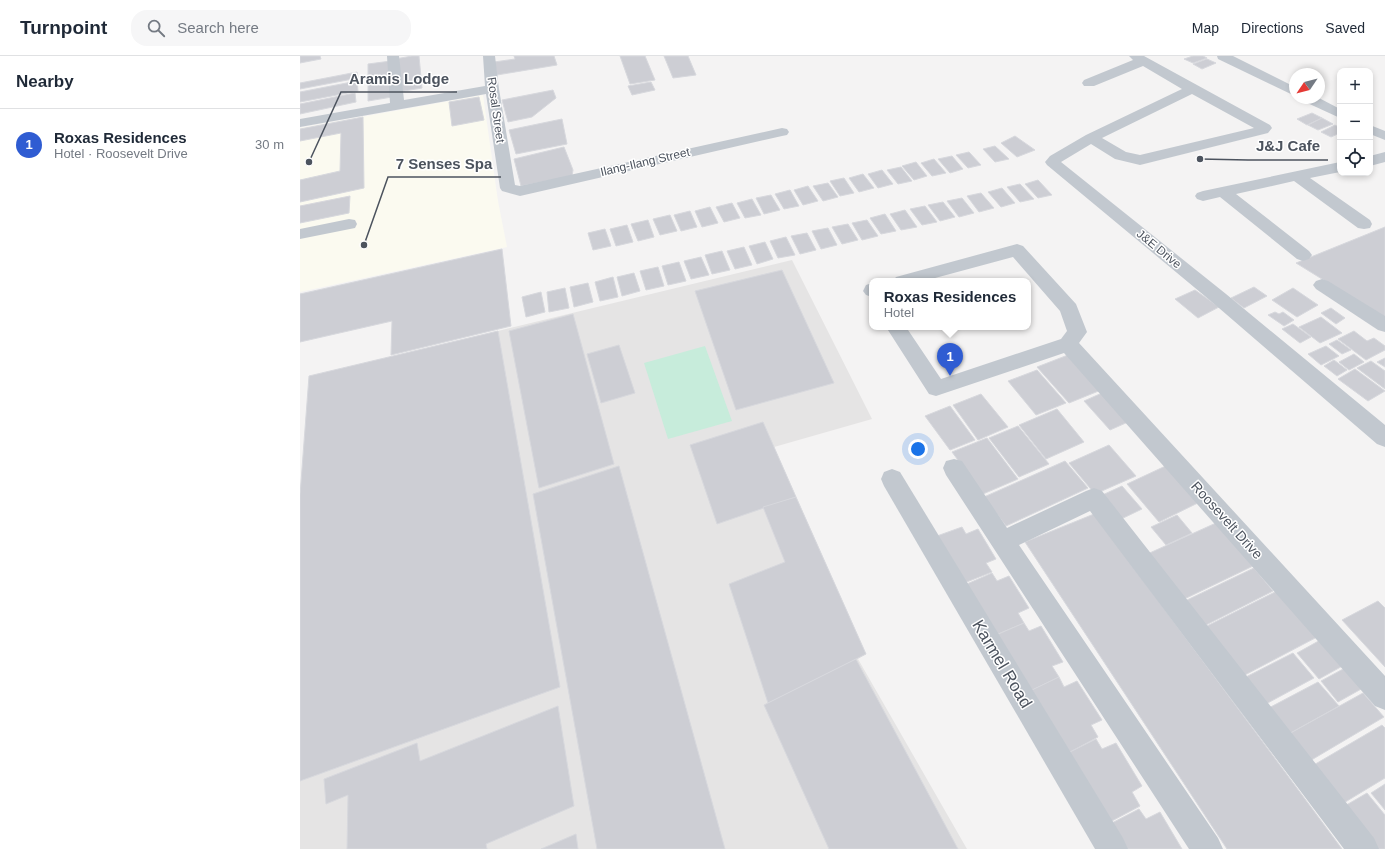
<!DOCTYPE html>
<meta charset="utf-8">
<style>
body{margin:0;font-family:Arial,sans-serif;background:#f6f6f7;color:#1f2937}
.controls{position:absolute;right:12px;top:12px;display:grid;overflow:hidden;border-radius:8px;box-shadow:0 2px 6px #0003}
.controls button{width:36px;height:36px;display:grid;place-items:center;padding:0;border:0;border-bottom:1px solid #e0e1e3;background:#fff;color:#1f2937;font:20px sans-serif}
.compass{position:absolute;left:989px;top:12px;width:36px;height:36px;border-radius:50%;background:#fff;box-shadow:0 2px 6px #0003;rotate:235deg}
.you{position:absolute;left:618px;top:393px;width:14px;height:14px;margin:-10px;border:3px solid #fff;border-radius:50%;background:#1a73e8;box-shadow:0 0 0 6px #1a73e833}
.badge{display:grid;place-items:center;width:26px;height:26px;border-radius:50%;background:#2f5cd2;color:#fff;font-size:13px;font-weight:700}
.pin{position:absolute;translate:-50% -33px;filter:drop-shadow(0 1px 2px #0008)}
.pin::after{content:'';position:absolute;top:21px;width:14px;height:12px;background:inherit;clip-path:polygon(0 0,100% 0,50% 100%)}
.popup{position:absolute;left:569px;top:222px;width:162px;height:52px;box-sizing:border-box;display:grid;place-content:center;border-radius:8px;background:#fff;filter:drop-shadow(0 1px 3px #0005);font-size:13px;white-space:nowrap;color:#747a83}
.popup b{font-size:15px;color:#1f2937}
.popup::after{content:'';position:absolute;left:50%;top:100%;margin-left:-8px;border:8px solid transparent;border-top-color:#fff}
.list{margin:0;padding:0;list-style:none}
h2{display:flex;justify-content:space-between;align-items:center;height:52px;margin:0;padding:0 16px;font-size:17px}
h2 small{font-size:13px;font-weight:400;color:#747a83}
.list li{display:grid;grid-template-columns:26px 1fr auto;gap:12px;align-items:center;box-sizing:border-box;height:72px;padding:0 16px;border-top:1px solid #e0e1e3}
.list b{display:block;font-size:15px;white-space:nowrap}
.list p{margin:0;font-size:13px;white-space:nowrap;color:#747a83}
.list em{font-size:13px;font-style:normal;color:#747a83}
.icon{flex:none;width:22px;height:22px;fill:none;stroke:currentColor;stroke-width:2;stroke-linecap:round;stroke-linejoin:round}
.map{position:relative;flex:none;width:1085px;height:793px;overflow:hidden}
header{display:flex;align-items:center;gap:24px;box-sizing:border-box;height:56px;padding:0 20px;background:#fff;border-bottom:1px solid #e0e1e3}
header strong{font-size:19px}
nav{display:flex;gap:22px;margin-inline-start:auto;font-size:14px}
.search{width:280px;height:36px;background:#f6f6f7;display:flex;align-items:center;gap:10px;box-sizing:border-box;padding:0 14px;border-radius:16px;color:#747a83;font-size:15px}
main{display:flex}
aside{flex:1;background:#fff}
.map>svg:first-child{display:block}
.commercial{fill:#fbfaf0}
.education{fill:#e5e4e4}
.green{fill:#c7ecdb}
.building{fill:#cdced4;stroke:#d7d8dd}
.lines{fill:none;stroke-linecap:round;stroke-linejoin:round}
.minor{fill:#c2c8cf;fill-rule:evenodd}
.labels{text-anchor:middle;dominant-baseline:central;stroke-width:3;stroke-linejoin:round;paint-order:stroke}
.far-street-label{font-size:12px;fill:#4c535e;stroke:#fff}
.street-label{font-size:14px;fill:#4c535e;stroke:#fff}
.near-street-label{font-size:17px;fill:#4c535e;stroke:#fff}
.leader{fill:none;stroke:#4c535e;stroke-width:1.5}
.callout-dot{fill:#4c535e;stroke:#fff;stroke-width:1.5}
.callout-label{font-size:15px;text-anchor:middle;font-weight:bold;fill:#4c535e;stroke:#fff;stroke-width:3;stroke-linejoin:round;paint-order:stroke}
</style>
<header>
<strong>Turnpoint</strong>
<div class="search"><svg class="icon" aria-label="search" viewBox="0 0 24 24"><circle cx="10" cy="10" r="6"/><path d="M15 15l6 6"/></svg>Search here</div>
<nav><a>Map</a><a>Directions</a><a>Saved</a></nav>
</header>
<main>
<aside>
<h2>Nearby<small></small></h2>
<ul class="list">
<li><span class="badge">1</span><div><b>Roxas Residences</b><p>Hotel · Roosevelt Drive</p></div><em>30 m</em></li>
</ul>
</aside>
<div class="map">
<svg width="1085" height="793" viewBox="0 0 1085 793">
<rect width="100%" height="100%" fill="#f4f3f3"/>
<polygon class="commercial" points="183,39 198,145 207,191 0,236 0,72"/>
<polygon class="education" points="492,204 572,363 474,391 566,598 558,603 667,793 0,793 0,725 259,631 198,275"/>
<polygon class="green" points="405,290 432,365 368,383 344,307"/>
<g class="building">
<polygon points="0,0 20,0 21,3 0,7"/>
<polygon points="112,0 119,0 122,32 98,36 95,3"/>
<polygon points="214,0 254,0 257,9 197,19 194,6 215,3"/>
<polygon points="320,0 345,0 355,24 330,28"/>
<polygon points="364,0 388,0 396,19 373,22"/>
<polygon points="893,0 903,0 907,2 893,7 884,3"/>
<polygon points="907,3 916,7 902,13 893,8"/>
<polygon points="91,5 92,41 68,45 68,8"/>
<polygon points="57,16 58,22 0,33 0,27"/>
<polygon points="57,25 58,35 0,46 0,36"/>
<polygon points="351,26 355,34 332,39 328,30"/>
<polygon points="253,34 256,42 232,61 208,66 202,44"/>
<polygon points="55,37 56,46 0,58 0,48"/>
<polygon points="179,41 184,64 152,70 149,46"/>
<polygon points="1012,57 1022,62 1007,69 997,63"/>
<polygon points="63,61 64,132 0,146 0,124 40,115 41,77 0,85 0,73"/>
<polygon points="1022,62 1033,68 1018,74 1008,69"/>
<polygon points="262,63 267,88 216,98 209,74"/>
<polygon points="1035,69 1040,72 1040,77 1031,81 1021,76"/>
<polygon points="715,80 735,94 717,101 701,87"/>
<polygon points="695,90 709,103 695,106 683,93"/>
<polygon points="264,91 273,114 272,120 221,130 214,103"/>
<polygon points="669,96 681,109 668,112 656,99"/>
<polygon points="652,100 663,113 650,117 638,103"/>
<polygon points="634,103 646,117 632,120 621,107"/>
<polygon points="616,106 627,120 614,124 602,110"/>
<polygon points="601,111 612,125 598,128 587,114"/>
<polygon points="582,114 593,128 578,132 568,118"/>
<polygon points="563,118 574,132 559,136 549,122"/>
<polygon points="544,122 554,137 540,140 530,125"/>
<polygon points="738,124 752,139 738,142 725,128"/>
<polygon points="528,127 538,141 523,145 513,130"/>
<polygon points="720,128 734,143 720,146 707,131"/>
<polygon points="508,130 518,145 503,149 494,134"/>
<polygon points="702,132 715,147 701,151 688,136"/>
<polygon points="490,134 499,150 484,153 475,138"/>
<polygon points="681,137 694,152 679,156 667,140"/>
<polygon points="471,139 480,154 464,158 456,142"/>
<polygon points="50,140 49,157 0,167 0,150"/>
<polygon points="662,142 674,157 659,161 647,145"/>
<polygon points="452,143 461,159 445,162 437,147"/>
<polygon points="643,146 655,161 640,165 628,149"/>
<polygon points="432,147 440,162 424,166 416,151"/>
<polygon points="625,150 637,166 622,169 610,153"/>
<polygon points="410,151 418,167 402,171 395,155"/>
<polygon points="605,154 617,171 601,174 590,158"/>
<polygon points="390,155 397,171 381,175 374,159"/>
<polygon points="585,158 596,175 581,178 570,162"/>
<polygon points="370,159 377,175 360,179 353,163"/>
<polygon points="348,164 354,181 338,185 331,168"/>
<polygon points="567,164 578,180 562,184 552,167"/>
<polygon points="548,168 558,184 542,188 532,171"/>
<polygon points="327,169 333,186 316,190 310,173"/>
<polygon points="1085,171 1085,262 996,207"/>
<polygon points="528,172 537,189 521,193 512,175"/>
<polygon points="305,173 311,190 293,194 288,177"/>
<polygon points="507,177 516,194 500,198 491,180"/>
<polygon points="486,181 495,199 478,202 470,185"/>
<polygon points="465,186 473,203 457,208 449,190"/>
<polygon points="444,191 452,209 435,213 427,195"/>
<polygon points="202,193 211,270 91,299 92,265 0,286 0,238"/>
<polygon points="422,195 430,214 412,218 405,199"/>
<polygon points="401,201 409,219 391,223 384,205"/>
<polygon points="379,206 386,225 368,229 362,210"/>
<polygon points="358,211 364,230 346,234 340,215"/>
<polygon points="482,214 534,327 436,354 395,235"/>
<polygon points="334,217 340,235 322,240 317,221"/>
<polygon points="313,221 318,241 300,245 295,226"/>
<polygon points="288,227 293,246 274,251 270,231"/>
<polygon points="954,231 967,240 944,252 931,242"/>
<polygon points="265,232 269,252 249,256 247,236"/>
<polygon points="993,232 1018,249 997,261 972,244"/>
<polygon points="895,234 919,251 898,262 875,243"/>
<polygon points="241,236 245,256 226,261 222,241"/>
<polygon points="1031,252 1045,262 1036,268 1021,257"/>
<polygon points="975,256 979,258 983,256 994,264 984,270 968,259"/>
<polygon points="273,258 314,408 239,432 209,275"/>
<polygon points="1021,261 1042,277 1020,287 999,271"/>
<polygon points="993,268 1011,281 1000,287 982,273"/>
<polygon points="198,275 260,631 0,725 0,439 9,320"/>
<polygon points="1054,275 1067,285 1074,282 1085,290 1085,294 1066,304 1038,283"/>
<polygon points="1037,284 1051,294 1042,298 1029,288"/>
<polygon points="319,289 335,337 301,347 287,298"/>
<polygon points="1026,290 1039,300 1021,309 1008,298"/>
<polygon points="1054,298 1064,306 1049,314 1039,306"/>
<polygon points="768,299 801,334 769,347 737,311"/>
<polygon points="1085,302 1085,311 1077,306"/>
<polygon points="1034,304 1047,314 1037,320 1024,310"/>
<polygon points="1071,305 1085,315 1085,333 1057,312"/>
<polygon points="1055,313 1085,335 1068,345 1038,323"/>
<polygon points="737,314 766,347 736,359 708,325"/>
<polygon points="802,337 828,366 810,374 784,345"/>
<polygon points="681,338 708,371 678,384 653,349"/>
<polygon points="650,350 675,384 650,394 625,360"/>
<polygon points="757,353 784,386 746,403 719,369"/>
<polygon points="463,366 496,441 417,468 390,389"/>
<polygon points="718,370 749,408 719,421 689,382"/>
<polygon points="687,382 718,423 683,438 652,396"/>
<polygon points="809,389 836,420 795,438 769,407"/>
<polygon points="765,405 788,432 706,470 684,441"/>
<polygon points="872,407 906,443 859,466 827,428"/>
<polygon points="319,410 425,793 297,793 233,438"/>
<polygon points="822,430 842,453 817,465 798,441"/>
<polygon points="496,441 566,598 468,647 429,528 485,506 463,451"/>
<polygon points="794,458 1042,793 927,793 725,486"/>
<polygon points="877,459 892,477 866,489 851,471"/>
<polygon points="916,467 953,510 878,546 843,500"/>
<polygon points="662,471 666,478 678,473 696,503 686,507 692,516 664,527 637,480"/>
<polygon points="954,512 973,535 904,570 885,545"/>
<polygon points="692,517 697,525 709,520 729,552 718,557 724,567 696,579 667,528"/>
<polygon points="979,534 1019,580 941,621 903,572"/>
<polygon points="1078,545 1085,552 1085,611 1042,564"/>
<polygon points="724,567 729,575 741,570 763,606 752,610 759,621 728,636 696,579"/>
<polygon points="1024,582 1046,608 1019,623 997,597"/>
<polygon points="993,597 1014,622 964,649 944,622"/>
<polygon points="556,603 658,793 529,793 464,649"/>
<polygon points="1045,612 1063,632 1038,646 1021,625"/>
<polygon points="759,621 764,631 777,625 802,664 791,669 798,681 768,697 732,634"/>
<polygon points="1018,626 1039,650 985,680 965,654"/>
<polygon points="1063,637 1084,661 1008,706 987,679"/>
<polygon points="258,650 274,750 186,788 187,793 47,793 48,739 26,748 24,723 117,687 120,705"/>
<polygon points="1082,669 1085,672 1085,722 1042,748 1012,710"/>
<polygon points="796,683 802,693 816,687 842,730 832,736 840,750 808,767 768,697"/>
<polygon points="1085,728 1085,754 1071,737"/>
<polygon points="1067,737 1085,759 1085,793 1075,793 1043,751"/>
<polygon points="839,753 846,763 860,756 882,793 824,793 810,768"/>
<polygon points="276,778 278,793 241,793"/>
</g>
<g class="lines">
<g class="minor">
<polygon points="87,0 99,0 104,44 185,30 183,0 195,0 199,33 215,129 220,130 482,72 487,73 489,76 487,79 482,80 220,140 202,135 200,132 186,38 0,71 0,63 90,47"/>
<path d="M829 0H844L970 69 972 72 968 77 840 109 815 103 791 88 761 106 926 238 1085 369V391L1077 388 912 246 747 109 745 106 750 100 786 79 882 33 843 10 794 30H784L782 27 784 24 833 4ZM892 38 954 72 840 99 826 96 802 82Z"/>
<polygon points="917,0 933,0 995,31 995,40 918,3"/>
<polygon points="1001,42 1019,42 1040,53 1040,62 1003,45"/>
<polygon points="1070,69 1085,75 1085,84 1070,78"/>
<polygon points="1085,96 1085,106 1070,110 1070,100"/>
<polygon points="1040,106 1040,116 1010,122 1070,164 1072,168 1070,172 1064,173 1058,172 994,125 936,138 1009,195 1012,199 1009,203 1003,205 997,203 920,141 903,145 897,143 895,140 897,137 903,135"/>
<polygon points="49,163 55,164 57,168 55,172 0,183 0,173"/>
<polygon points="717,188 723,190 776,248 787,276 779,287 1085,620 1085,654 1075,650 764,297 636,340 629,338 586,271 606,271 641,323 761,283 767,275 760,255 713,201 624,225 593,225 596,221"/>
<polygon points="1022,223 1028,225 1085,260 1085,276 1078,274 1016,233 1013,229 1016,225"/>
<polygon points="572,227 572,241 566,239 563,235 566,229"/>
<polygon points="654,403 662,405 707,472 786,435 794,432 802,435 1074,782 1079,793 1044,793 790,455 719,489 918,782 923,793 889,793 646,419 643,412 646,405"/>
<polygon points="592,413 600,416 823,782 828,793 795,793 584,430 581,423 584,416"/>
</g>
</g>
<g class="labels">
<g class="far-street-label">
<text transform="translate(196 54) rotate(82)">Rosal Street</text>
<text transform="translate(345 106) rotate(-13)">Ilang-Ilang Street</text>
<text transform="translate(859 193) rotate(39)">J&amp;E Drive</text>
</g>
<g class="street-label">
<text transform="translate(927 464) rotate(48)">Roosevelt Drive</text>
</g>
<g class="near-street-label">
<text transform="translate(702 608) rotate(59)">Karmel Road</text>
</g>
</g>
<path class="leader" d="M9 106L41 36H157M900 103L948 104H1028M64 189L88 121H201"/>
<g class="callout-dot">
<circle cx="9" cy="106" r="4"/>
<circle cx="900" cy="103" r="4"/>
<circle cx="64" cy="189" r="4"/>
</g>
<g class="callout-label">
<text x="99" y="28">Aramis Lodge</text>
<text x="988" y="95">J&amp;J Cafe</text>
<text x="144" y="113">7 Senses Spa</text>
</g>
</svg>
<div class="controls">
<button>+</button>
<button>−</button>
<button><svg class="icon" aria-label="locate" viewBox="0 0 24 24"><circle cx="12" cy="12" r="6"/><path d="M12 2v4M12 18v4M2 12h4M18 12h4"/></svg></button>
</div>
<svg class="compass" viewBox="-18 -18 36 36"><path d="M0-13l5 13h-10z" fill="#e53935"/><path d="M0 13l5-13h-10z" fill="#747a83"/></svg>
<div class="you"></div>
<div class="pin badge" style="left:650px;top:320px">1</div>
<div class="popup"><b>Roxas Residences</b>Hotel</div>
</div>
</main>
